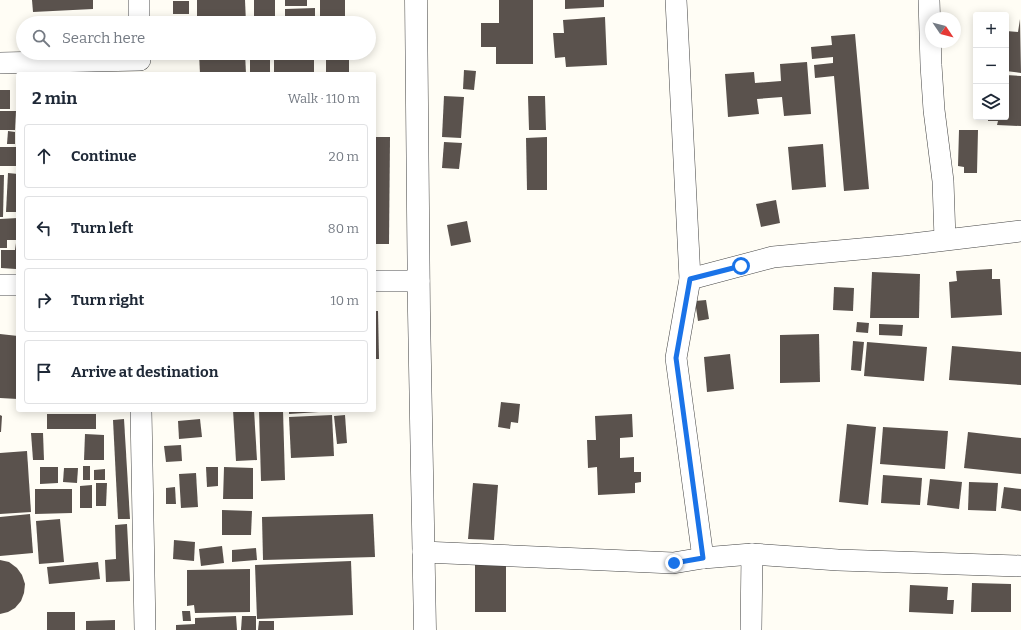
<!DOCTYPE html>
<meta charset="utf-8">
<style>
body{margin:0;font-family:Bitter,serif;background:#f6f6f7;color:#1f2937}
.controls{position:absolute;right:12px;top:12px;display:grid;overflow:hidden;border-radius:4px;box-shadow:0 2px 10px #0003}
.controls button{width:36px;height:36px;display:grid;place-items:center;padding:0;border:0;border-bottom:1px solid #e0e1e3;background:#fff;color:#1f2937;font:20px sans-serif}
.compass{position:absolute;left:925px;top:12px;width:36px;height:36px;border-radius:50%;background:#fff;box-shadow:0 2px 10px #0003;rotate:125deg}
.stop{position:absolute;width:12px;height:12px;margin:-9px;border:3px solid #1a73e8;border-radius:50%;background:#fff}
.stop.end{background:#1a73e8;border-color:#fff;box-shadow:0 1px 4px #0008}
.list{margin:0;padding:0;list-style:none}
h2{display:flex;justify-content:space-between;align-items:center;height:52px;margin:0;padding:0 16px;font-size:17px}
h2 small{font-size:13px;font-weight:400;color:#747a83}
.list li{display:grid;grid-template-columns:26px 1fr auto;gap:12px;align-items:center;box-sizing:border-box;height:64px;margin:0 8px 8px;padding:0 8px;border:1px solid #e0e1e3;border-radius:4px}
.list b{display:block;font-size:15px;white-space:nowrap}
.list em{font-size:13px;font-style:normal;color:#747a83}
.icon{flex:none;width:22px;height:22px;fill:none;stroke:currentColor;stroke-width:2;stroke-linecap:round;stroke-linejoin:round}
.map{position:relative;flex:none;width:1021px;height:630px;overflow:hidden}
.search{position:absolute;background:#fff;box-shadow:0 2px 10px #0003;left:16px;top:16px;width:360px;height:44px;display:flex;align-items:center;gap:10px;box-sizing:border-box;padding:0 14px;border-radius:22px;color:#747a83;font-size:15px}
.panel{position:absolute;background:#fff;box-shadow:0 2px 10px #0003;left:16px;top:72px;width:360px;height:340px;border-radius:4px}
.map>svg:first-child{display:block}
.building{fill:#5a524d}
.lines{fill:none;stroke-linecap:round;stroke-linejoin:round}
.minor-casing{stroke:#444;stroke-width:22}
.tertiary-casing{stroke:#444;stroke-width:23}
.minor{stroke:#fff;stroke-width:21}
.tertiary{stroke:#fff;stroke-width:22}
.route{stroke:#1a73e8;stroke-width:5}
</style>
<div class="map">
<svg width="1021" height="630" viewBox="0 0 1021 630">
<rect width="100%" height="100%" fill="#fffdf5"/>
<g class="building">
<polygon points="32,0 93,0 93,9 33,12"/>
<polygon points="197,0 245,0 246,23 197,23"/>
<rect x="254" y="0" width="21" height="23"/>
<rect x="285" y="0" width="22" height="6"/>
<rect x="320" y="0" width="25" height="23"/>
<polygon points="499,0 533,0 533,64 496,64 496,47 481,47 481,23 499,23"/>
<polygon points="565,0 604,0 604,7 565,9"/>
<rect x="173" y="1" width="16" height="13"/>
<polygon points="315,8 315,23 285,23 285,9"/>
<polygon points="605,17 607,65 566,67 565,57 555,58 553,33 564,33 563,20"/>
<polygon points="1020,19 1021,73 1006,71 1006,31 1018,32"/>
<polygon points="855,34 869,189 844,191 834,76 815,78 814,65 833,63 833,57 812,59 811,47 832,45 831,36"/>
<polygon points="175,53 191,53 191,58 175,59"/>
<polygon points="199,53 245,53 246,74 200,74"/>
<rect x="250" y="53" width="20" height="21"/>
<polygon points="305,53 314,53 314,74 274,74 274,58 305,57"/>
<rect x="326" y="53" width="23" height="21"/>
<polygon points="807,62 811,114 784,116 782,97 757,99 759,114 728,117 725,74 754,72 755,83 781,81 780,64"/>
<polygon points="464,70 476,71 474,90 463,89"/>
<polygon points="1006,75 1021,76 1021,126 997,125 998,121 988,121 988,117 1006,117"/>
<rect x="0" y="90" width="10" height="19"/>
<polygon points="444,96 464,97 461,138 442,137"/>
<polygon points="528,96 545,96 546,130 529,130"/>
<polygon points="0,111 16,111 15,130 0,130"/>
<polygon points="959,130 978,130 977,173 964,173 964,167 958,166"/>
<polygon points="8,131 15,132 15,144 7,144"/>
<polygon points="374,137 390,137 389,244 374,244"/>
<polygon points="547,137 547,190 527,190 526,138"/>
<polygon points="444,142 462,143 459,169 442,168"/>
<polygon points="823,144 826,187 792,190 788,147"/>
<rect x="0" y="147" width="18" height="19"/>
<polygon points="8,173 18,174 18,212 6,212"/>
<polygon points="0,175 4,175 3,217 0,217"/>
<polygon points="776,200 780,223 761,227 756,204"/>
<polygon points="18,218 18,240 7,240 7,248 0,248 0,219"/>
<polygon points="467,221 471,242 451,246 447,225"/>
<polygon points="16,243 18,243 18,264 17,264 16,269 1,268 1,250 15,250"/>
<polygon points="992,269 992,279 1000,279 1002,315 951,318 949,282 957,281 956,271"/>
<polygon points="872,272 920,274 919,318 870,318"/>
<polygon points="834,287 854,288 853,311 833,310"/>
<polygon points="706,300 709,319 698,321 695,301"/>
<polygon points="374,311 378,311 379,359 374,359"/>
<polygon points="857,322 869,323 868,333 856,332"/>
<polygon points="879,324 903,325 902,336 879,335"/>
<polygon points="0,334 18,336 18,399 0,398"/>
<polygon points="819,334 820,382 780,383 780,335"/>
<polygon points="853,341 864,342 861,371 851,370"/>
<polygon points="867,342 927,347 924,381 864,376"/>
<polygon points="952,346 1021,352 1021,385 949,380"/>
<polygon points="730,354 734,389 707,392 704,357"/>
<polygon points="501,402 520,404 518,423 511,422 510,429 498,427"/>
<polygon points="233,410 254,410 257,460 236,461"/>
<polygon points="259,410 283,410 285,480 261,481"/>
<polygon points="289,410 334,410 334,411 289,414"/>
<rect x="47" y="414" width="49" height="15"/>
<polygon points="632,414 633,437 620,438 620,458 634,457 634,472 641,472 641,482 635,483 635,493 598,495 597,467 588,468 587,440 596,440 595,416"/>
<polygon points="0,415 2,416 1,432 0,432"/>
<polygon points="332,415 334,456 291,458 289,417"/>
<polygon points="345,415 347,443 337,444 334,416"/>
<polygon points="124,419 130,519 118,519 113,420"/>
<polygon points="200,419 202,437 179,439 178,421"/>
<polygon points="847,424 876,427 868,505 839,502"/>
<polygon points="883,427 948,431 945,469 880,464"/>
<polygon points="968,432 1021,438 1021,474 964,468"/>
<polygon points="31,433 43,433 44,460 33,460"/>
<polygon points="85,434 104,435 104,460 84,460"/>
<polygon points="181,445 182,461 166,462 164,446"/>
<polygon points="27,451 31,512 0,514 0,453"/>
<rect x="83" y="466" width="7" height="14"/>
<polygon points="40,467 58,467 58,483 40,484"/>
<polygon points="206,467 218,467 218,486 207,487"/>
<polygon points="224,467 253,468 253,499 223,499"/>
<polygon points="64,468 78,468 77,483 63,482"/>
<polygon points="105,469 105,480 94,480 94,470"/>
<polygon points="196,473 198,507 181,508 179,474"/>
<polygon points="883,475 922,478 920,505 881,503"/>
<polygon points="930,479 962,482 959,509 927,505"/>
<polygon points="969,482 998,483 996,511 968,510"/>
<polygon points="96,483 107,483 106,506 96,506"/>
<polygon points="473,483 498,485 494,540 468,539"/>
<polygon points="92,485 92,508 80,508 80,486"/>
<polygon points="175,487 176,504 166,504 166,488"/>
<polygon points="1004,487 1021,489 1021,511 1001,508"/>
<polygon points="35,489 72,489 72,513 35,514"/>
<polygon points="222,510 252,511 251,535 222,535"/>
<polygon points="30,514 33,553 0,556 0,517"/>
<polygon points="373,514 375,557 263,560 262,517"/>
<polygon points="60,519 64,562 39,564 36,521"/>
<polygon points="127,524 130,581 106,582 105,560 116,559 115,525"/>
<polygon points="174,540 195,542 194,561 173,559"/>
<polygon points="222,546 224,563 201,566 199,549"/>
<polygon points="256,548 257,560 232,562 232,550"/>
<polygon points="0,560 9,562 17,568 22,575 25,584 24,593 21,601 15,608 8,612 0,614"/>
<polygon points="351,561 353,615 257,619 255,565"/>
<polygon points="98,562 100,579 49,584 47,567"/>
<polygon points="506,563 506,612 475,612 475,564"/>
<polygon points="250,569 250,612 195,613 194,605 187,606 187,570"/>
<polygon points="972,583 1011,584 1011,612 971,612"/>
<polygon points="910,585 948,587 947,600 954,600 953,614 909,612"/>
<polygon points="182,611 190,611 191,621 183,621"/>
<rect x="47" y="612" width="28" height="18"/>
<polygon points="236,616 237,630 176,630 176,625 195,624 195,618"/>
<polygon points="242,616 256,616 256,630 241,630"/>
<polygon points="115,620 115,630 86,630 86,621"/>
<polygon points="259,621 274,621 274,630 258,630"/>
</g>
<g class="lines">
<g class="minor-casing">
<g id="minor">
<polyline points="139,0 139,23"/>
<polyline points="676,0 690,279 676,358 703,558"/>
<polyline points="929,0 931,65 934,110 943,181 945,239"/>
<polyline points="0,63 140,60"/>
<polyline points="690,279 773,257 904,245 1021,231"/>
<polyline points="374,281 419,281"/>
<polyline points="0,285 18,285"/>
<polyline points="141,410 145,630"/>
<polyline points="423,552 673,563 703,558 752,554 838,560 1021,566"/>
<polyline points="751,630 752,554"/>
</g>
</g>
<g class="tertiary-casing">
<polyline id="tertiary" points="416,0 419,312 425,630"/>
</g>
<use href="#minor" class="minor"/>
<use href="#tertiary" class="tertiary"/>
</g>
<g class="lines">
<polyline class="route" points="674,563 703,558 676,358 690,279 741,266"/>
</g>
</svg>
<div class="controls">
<button>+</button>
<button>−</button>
<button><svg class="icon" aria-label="layers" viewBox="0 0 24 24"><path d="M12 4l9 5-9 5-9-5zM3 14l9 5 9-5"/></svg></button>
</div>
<svg class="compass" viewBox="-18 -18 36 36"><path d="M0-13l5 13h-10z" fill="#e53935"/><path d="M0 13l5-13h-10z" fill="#747a83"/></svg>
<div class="stop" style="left:741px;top:266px"></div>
<div class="stop end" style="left:674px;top:563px"></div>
<div class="search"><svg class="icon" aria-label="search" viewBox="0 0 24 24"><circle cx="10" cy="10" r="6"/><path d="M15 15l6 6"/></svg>Search here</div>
<section class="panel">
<h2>2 min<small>Walk · 110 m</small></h2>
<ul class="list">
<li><svg class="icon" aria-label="ahead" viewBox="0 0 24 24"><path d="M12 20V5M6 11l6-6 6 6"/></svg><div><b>Continue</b></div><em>20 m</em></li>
<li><svg class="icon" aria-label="left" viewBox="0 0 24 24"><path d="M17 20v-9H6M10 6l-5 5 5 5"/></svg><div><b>Turn left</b></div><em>80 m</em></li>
<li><svg class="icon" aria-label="right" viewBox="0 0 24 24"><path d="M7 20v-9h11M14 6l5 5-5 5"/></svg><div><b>Turn right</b></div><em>10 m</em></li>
<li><svg class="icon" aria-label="arrive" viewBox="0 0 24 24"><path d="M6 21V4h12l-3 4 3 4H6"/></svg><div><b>Arrive at destination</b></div></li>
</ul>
</section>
</div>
